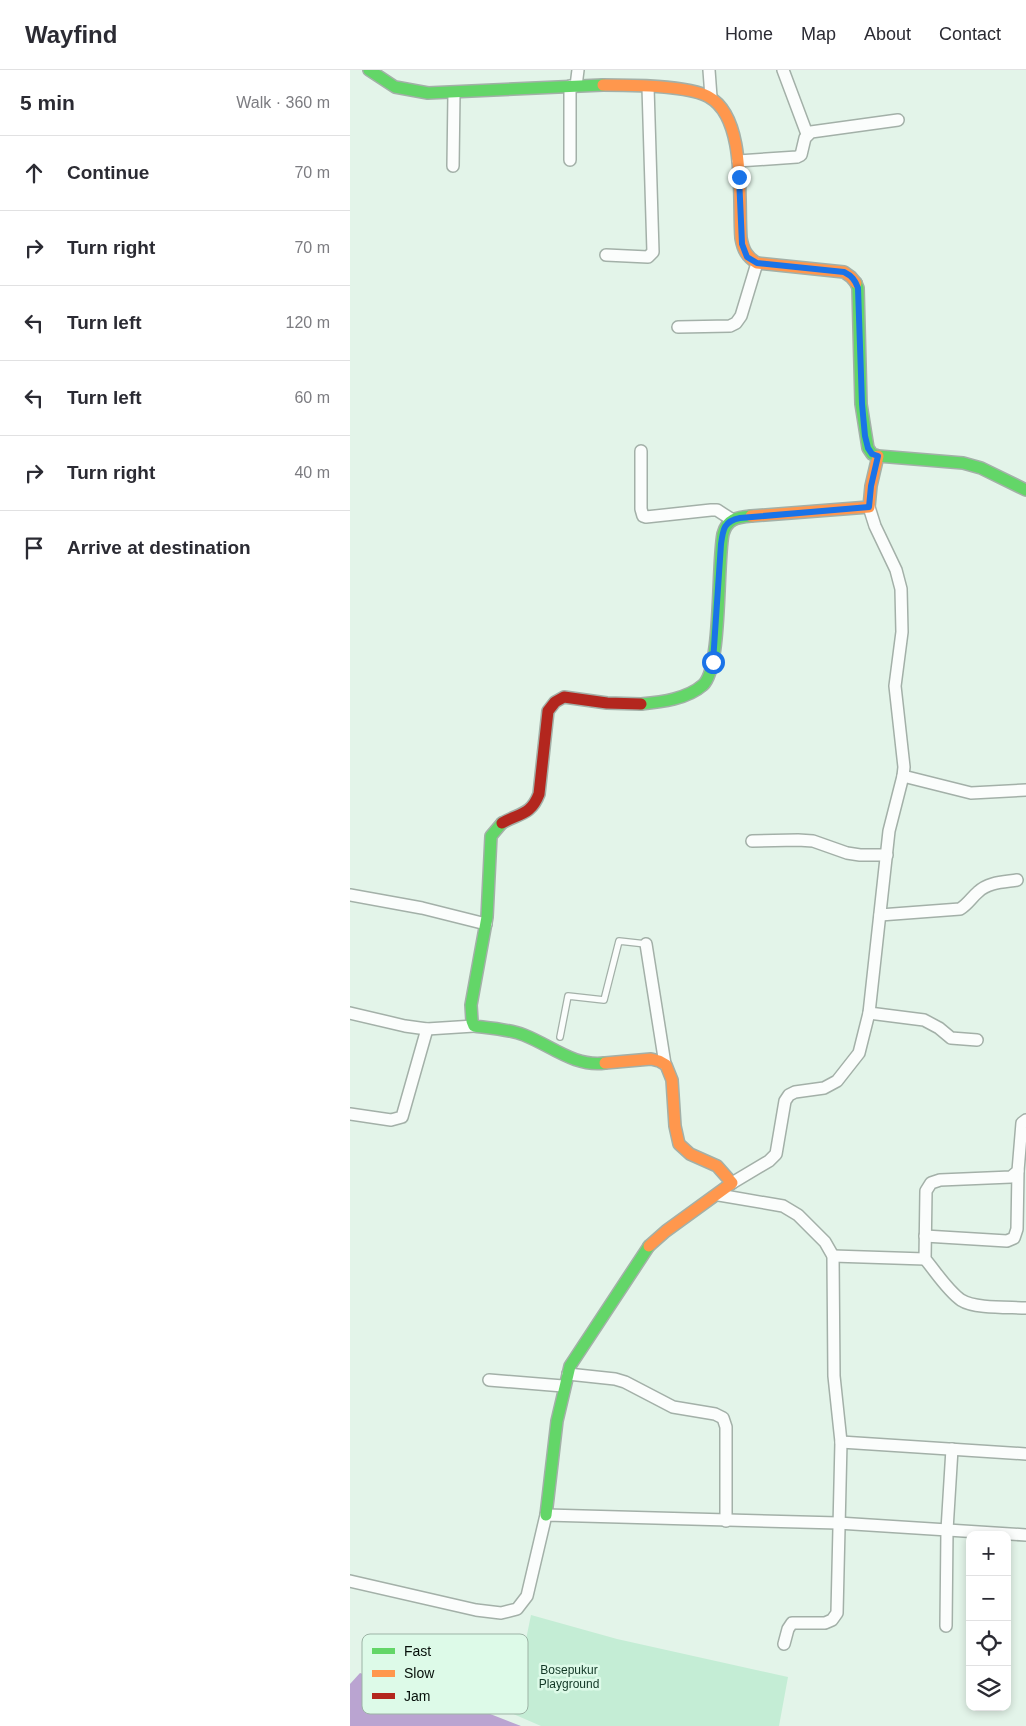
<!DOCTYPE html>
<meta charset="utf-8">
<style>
body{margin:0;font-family:Arial,sans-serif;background:#f2f2f3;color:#2b2b33}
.controls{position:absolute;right:15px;bottom:15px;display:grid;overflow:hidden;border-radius:10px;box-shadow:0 2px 8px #0003}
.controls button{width:45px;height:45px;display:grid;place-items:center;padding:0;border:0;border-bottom:1px solid #e1e1e2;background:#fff;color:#2b2b33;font:25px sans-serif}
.stop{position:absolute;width:15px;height:15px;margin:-11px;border:4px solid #1a73e8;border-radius:50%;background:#fff}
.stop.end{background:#1a73e8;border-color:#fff;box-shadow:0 1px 5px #0008}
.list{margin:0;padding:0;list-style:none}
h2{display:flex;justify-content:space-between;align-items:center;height:65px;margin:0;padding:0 20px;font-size:21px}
h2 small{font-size:16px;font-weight:400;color:#7c7c81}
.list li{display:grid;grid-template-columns:32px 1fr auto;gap:15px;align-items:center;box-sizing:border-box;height:75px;padding:0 20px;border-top:1px solid #e1e1e2}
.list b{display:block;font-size:19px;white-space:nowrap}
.list em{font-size:16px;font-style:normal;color:#7c7c81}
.icon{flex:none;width:28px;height:28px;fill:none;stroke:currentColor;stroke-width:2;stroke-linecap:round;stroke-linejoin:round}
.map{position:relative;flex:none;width:676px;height:1656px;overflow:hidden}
header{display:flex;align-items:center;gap:30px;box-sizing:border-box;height:70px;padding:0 25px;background:#fff;border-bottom:1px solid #e1e1e2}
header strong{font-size:24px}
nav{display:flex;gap:28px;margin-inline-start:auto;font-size:18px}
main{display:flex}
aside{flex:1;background:#fff}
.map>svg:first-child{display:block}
.green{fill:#c4edd5}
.water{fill:#baa4d1}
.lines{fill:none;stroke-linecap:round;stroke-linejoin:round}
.lane-casing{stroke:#a3b0a8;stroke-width:8}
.street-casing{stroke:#a3b0a8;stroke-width:14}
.fast-casing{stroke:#a3b0a8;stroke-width:14}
.slow-casing{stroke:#a3b0a8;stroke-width:14}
.jam-casing{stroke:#a3b0a8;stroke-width:14}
.lane{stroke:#fbfdfc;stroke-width:5.5}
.street{stroke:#fbfdfc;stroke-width:11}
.fast{stroke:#63d668;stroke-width:11}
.slow{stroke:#ff974d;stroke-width:11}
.jam{stroke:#b3261e;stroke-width:11}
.route{stroke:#1a73e8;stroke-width:6}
.labels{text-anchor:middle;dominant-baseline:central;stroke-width:5;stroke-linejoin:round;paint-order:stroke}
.park-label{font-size:12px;fill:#113725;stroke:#ddfae8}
.key{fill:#ddfae8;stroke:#9cb3a5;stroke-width:1}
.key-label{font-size:14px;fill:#050e09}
</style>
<header>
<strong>Wayfind</strong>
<nav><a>Home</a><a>Map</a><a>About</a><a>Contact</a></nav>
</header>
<main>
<aside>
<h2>5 min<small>Walk · 360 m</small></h2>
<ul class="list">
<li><svg class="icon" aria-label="ahead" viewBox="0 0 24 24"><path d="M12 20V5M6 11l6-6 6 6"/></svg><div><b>Continue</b></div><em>70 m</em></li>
<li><svg class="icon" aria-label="right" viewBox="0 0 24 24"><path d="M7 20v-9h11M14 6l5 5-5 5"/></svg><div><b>Turn right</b></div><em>70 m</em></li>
<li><svg class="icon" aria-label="left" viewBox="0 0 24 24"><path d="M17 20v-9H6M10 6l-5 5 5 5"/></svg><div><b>Turn left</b></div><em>120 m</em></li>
<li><svg class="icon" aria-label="left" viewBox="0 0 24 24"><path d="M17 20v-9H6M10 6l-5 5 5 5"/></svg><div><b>Turn left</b></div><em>60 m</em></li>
<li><svg class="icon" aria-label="right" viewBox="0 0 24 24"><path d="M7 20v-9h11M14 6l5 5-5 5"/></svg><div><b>Turn right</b></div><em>40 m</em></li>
<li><svg class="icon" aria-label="arrive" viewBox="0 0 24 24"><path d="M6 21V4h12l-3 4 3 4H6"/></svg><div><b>Arrive at destination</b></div></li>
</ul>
</aside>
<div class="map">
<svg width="676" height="1656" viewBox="0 0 676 1656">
<rect width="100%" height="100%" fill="#e3f4e9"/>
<polygon class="green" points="181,1545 267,1569 438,1607 429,1656 191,1656 161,1643"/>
<polygon class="water" points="10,1603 68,1624 130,1640 171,1656 0,1656 0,1614"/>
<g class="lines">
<g class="lane-casing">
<polyline id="lane" points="210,967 218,926 254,930 269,871 296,874"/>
</g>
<g class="street-casing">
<g id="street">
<polyline points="359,0 361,27"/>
<polyline points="433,0 457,64"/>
<polyline points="220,16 220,90"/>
<polyline points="226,16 228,0"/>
<polyline points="388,91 447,87 451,85 455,68 461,62 548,50"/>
<polyline points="103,96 104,23"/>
<polyline points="256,185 298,187 303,182 298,17"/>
<polyline points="328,257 380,256 386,253 391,246 407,193"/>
<polyline points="291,381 291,439 293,446 296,447 361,440 367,440 381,449"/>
<polyline points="553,706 621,723 676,720"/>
<polyline points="402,771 448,770 463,771 497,783 510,785 537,785"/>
<polyline points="0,825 72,838 136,854"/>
<path d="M530 845 610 839C618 834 621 828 628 822 638 812 654 812 667 810"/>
<polyline points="296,874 315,994"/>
<polyline points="0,943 55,956 77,959 124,956"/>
<polyline points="519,943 574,950 589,958 601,968 627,970"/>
<polyline points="0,1044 41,1050 52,1047 77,959"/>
<path d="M676 1050 672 1053 668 1101 661 1107 590 1110 581 1113 576 1121 575 1189C586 1202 597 1220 611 1230 625 1239 658 1237 676 1238"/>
<polyline points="382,1113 419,1091 426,1084 435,1031 439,1025 445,1022 474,1018 487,1011 509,983 519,943 539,761 553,706 554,697 545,616 552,562 551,519 546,500 525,456 519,437"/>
<polyline points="369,1125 433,1136 448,1145 475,1172 483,1186 484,1306 491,1372 487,1543 482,1550 475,1553 442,1553 438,1559 434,1574"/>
<polyline points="575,1166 657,1171 664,1168 667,1159 668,1101"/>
<polyline points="483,1186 575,1189"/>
<polyline points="218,1304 265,1309 275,1312 323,1337 365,1344 373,1348 376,1357 376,1451"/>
<polyline points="139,1310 213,1316"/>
<polyline points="491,1372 676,1384"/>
<polyline points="0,1511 126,1540 151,1543 167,1539 177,1526 196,1445 488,1453 676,1465"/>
<polyline points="596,1556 597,1460 602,1379"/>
</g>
</g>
<g class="fast-casing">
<g id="fast">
<polyline points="19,0 45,17 78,23 253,15"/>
<polyline points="506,213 508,218 511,334 518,378 522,384 528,386 613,393 631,398 676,420"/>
<path d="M291 634C312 632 337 629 353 615 372 598 367 494 373 464 377 449 387 447 401 446"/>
<path d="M152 753 141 766 137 847 121 935 122 951 124 956C141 958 158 959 174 965 202 976 224 997 255 993"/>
<polyline points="196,1445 207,1351 220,1296 299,1176"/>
</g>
</g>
<g class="slow-casing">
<g id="slow">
<path d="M253 15C277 15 339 15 359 27 397 48 388 130 391 168 393 180 397 187 407 193L494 202 501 207 506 213"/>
<polyline points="401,446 519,437 521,416 528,386"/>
<polyline points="255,993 301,989 309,991 316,995 322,1010 325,1056 329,1074 340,1084 367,1096 382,1113 316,1161 299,1176"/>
</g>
</g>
<g class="jam-casing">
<path id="jam" d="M152 753C170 743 181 745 189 724L198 641 205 632 214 627 257 633 291 634"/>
</g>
<use href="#lane" class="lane"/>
<use href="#street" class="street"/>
<use href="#fast" class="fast"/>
<use href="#slow" class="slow"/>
<use href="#jam" class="jam"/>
</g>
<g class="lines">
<path class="route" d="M363 592 371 474C373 459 374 451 390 448L519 437 521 416 528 386 522 384 518 378 515 366 512 334 508 218C505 210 502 206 494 202L407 193 397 187 392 174 389 107"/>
</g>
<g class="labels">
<g class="park-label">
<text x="219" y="1600">Bosepukur<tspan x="219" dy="14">Playground</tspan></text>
</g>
</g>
<rect x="12" y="1564" width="166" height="80" rx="8" class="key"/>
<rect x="22" y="1578" width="23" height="6" fill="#63d668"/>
<rect x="22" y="1600" width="23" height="7" fill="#ff974d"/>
<rect x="22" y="1623" width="23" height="6" fill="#b3261e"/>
<g class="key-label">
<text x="54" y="1586">Fast</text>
<text x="54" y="1608">Slow</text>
<text x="54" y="1631">Jam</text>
</g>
</svg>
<div class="controls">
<button>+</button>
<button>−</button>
<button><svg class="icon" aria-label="locate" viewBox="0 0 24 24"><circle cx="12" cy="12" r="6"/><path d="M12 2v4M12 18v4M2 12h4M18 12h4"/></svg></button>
<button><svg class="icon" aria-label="layers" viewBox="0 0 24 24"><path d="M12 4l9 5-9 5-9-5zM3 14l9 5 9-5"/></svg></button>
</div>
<div class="stop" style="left:363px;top:592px"></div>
<div class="stop end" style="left:389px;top:107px"></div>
</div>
</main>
